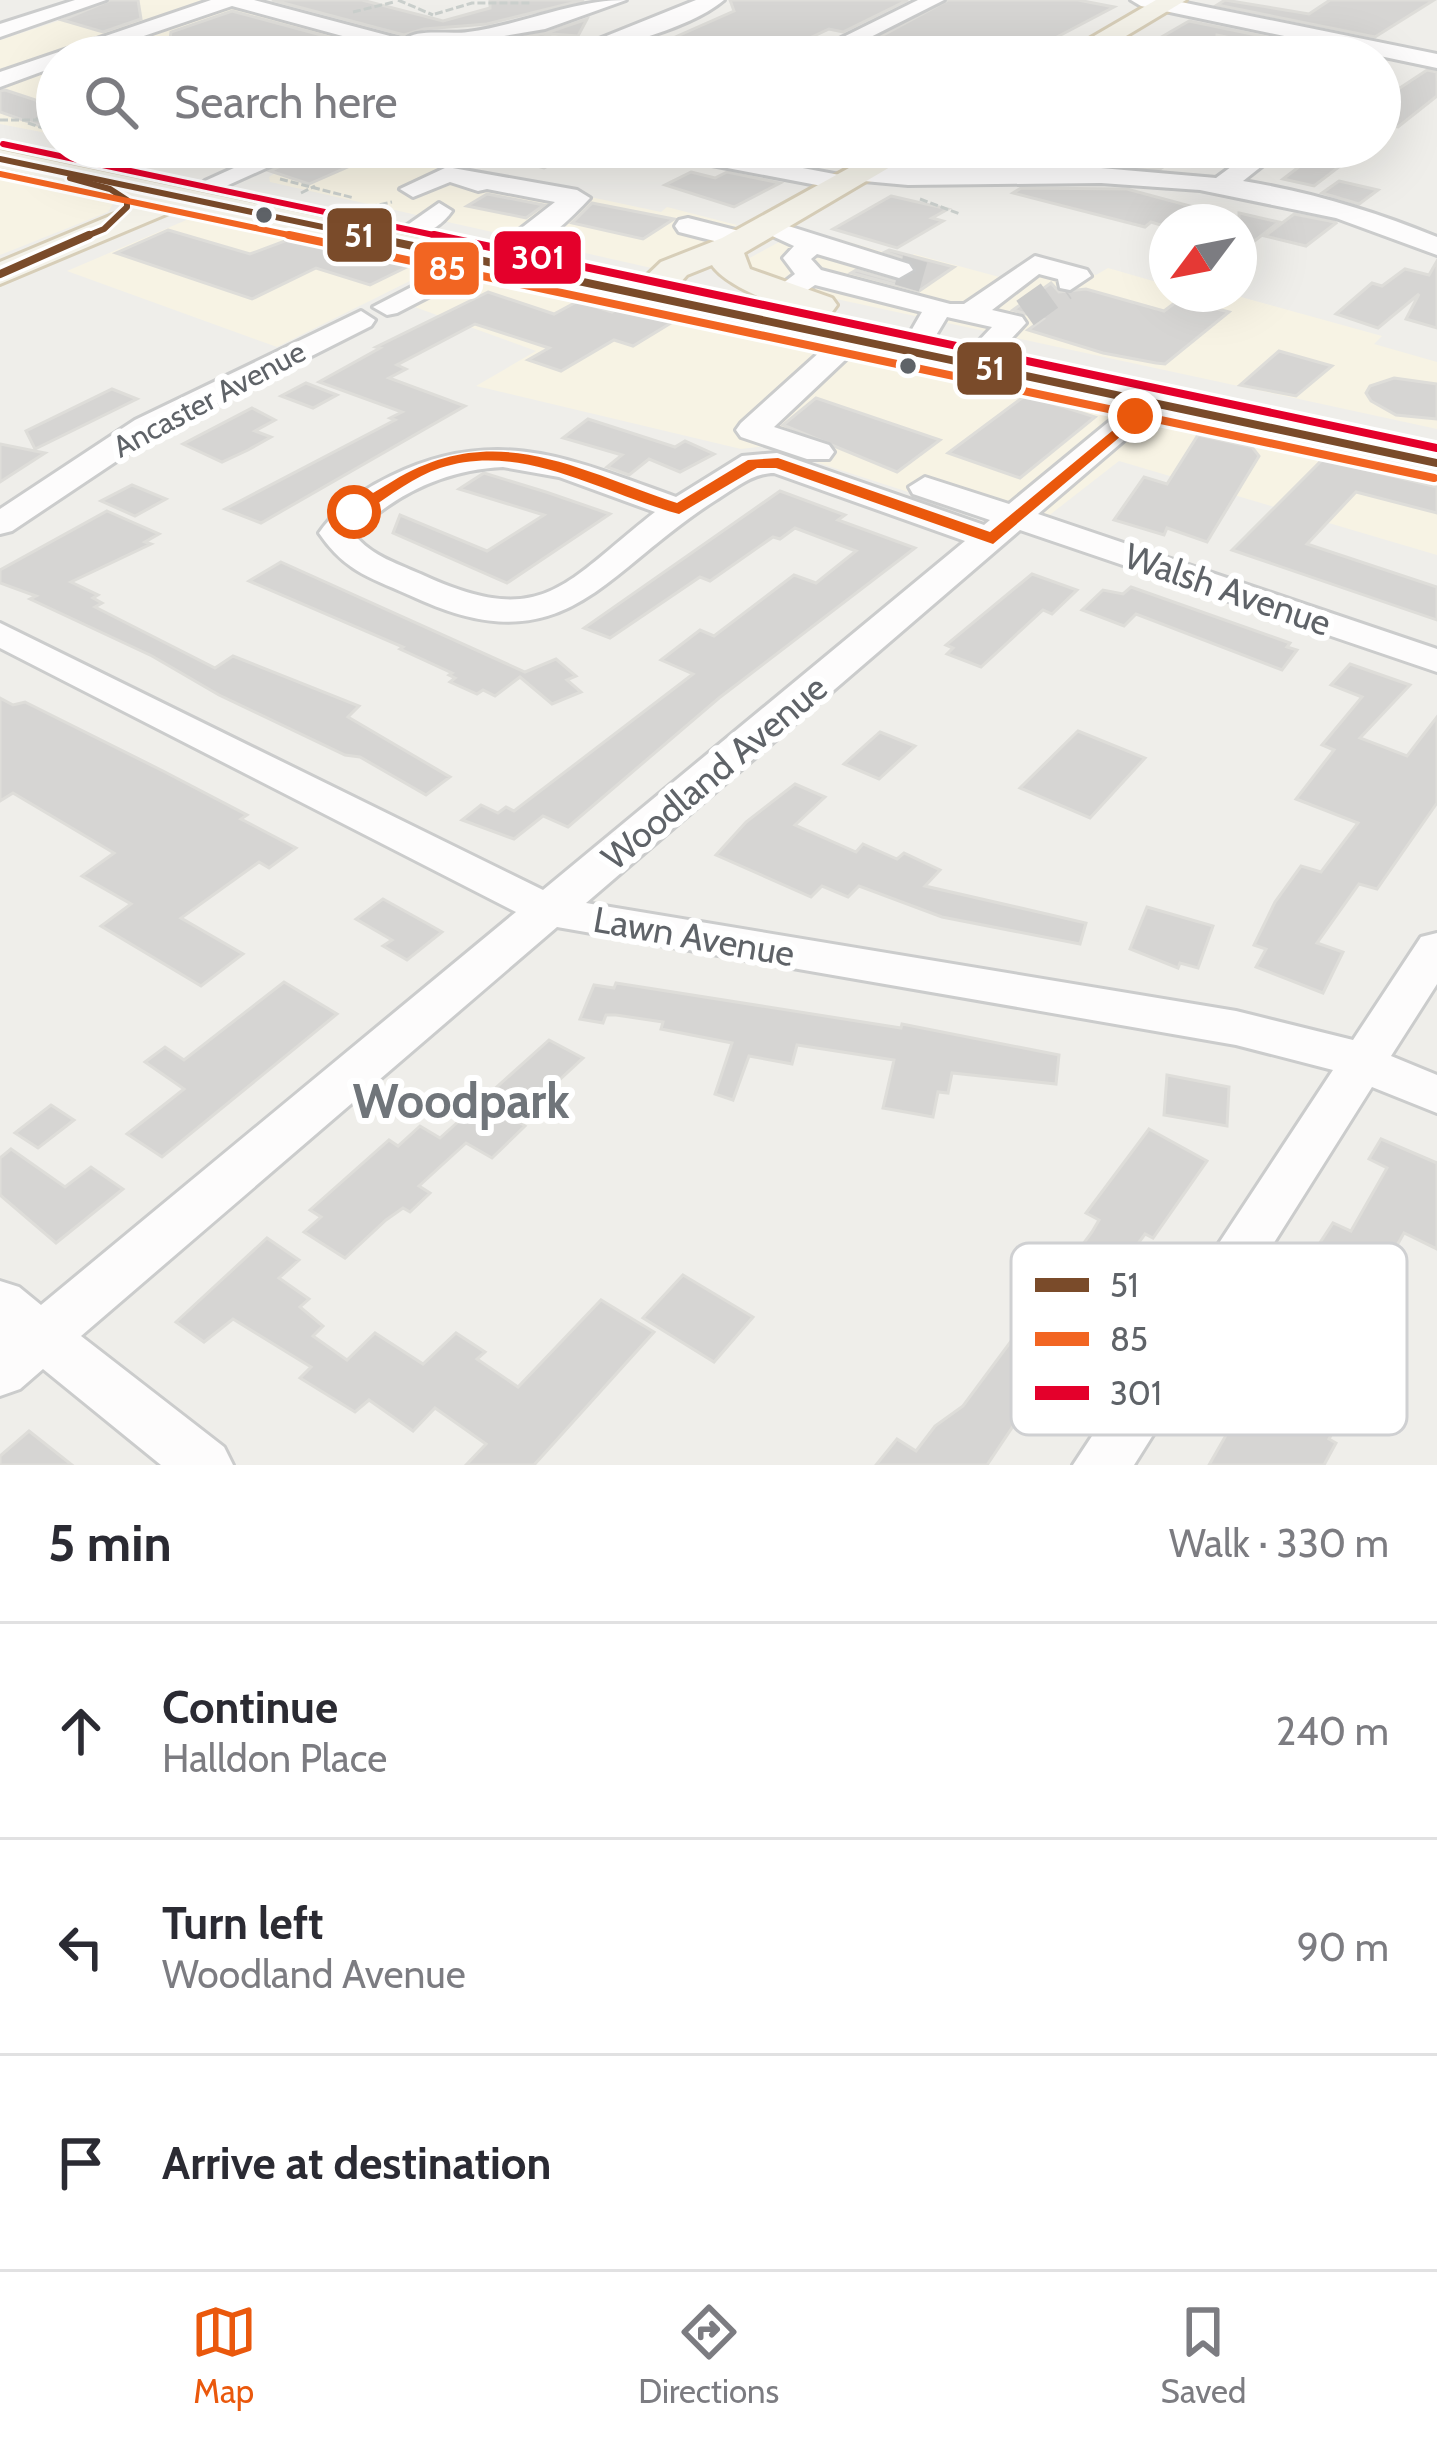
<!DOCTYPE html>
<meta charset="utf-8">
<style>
body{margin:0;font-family:Cabin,sans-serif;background:#f7f7f7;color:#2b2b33}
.compass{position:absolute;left:1149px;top:204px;width:108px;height:108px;border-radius:50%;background:#fff;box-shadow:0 12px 48px #0002;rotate:238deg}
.stop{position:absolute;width:36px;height:36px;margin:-27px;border:9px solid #ea580c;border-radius:50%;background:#fff}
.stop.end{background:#ea580c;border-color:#fff;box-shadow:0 3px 12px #0008}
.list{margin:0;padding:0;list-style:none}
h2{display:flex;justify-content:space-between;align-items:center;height:156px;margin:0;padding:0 48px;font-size:51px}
h2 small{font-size:39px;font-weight:400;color:#7c7c81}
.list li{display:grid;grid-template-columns:78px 1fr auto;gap:36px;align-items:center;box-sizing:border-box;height:216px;padding:0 48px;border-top:3px solid #e1e1e2}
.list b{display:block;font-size:45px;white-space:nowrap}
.list p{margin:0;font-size:39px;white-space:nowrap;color:#7c7c81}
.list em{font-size:39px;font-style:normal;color:#7c7c81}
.icon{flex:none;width:66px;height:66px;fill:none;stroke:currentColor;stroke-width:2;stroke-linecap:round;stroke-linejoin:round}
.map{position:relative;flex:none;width:1437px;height:1465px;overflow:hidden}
.search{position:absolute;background:#fff;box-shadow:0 12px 48px #0002;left:36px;right:36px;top:36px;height:132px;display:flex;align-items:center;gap:30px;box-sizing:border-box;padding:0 42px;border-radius:66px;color:#7c7c81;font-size:45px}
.sheet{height:804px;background:#fff}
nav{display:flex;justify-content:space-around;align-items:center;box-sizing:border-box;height:168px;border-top:3px solid #e1e1e2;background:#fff;font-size:33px;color:#7c7c81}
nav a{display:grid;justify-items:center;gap:6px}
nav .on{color:#ea580c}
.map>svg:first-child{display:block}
.commercial{fill:#f7f3e4}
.building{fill:#d6d5d3;stroke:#deddd9;stroke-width:3}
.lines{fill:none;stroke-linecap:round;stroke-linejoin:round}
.minor-tunnel{stroke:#cbcbca;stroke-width:30;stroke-dasharray:30 15;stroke-linecap:butt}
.minor-casing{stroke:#cbcccc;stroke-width:6}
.major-casing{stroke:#d7ceb8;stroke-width:6}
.path{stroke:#cacfcc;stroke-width:3;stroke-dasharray:8 3;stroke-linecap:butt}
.minor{fill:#fdfcfc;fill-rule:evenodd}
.major{fill:#f4f2e9;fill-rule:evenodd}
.bus-1-far1-casing{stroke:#fff;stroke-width:12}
.bus-1-casing{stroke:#fff;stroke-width:15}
.bus-2-far1-casing{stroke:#fff;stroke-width:12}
.bus-2-casing{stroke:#fff;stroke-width:15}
.bus-3-far1-casing{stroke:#fff;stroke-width:12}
.bus-3-casing{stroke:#fff;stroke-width:15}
.bus-1-far1{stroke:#7a4b2a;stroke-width:6}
.bus-1{stroke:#7a4b2a;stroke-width:8}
.bus-2-far1{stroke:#f26522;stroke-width:6}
.bus-2{stroke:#f26522;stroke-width:8}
.bus-3-far1{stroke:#e4002b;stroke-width:6}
.bus-3{stroke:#e4002b;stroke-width:8}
.route{fill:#ea580c}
.bus-dot{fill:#5f6368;stroke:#fff;stroke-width:4.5}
.labels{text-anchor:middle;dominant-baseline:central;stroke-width:12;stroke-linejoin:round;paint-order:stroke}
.far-street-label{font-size:30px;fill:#5f6368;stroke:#fff}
.street-label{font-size:36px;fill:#5f6368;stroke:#fff}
.near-neighbourhood-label{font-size:48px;font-weight:bold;fill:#70757a;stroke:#fff}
.key{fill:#fff;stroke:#cfd0d2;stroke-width:3}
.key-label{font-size:33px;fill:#5f6368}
.line-badge{stroke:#fff;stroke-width:4.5}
.badge-label{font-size:33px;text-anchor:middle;font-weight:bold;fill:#fff}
</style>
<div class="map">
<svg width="1437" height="1465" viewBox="0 0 1437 1465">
<rect width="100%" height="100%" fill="#efeeea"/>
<g class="commercial">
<polygon points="122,0 235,0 449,57 57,57 57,135 0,124 0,40"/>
<polygon points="121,147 261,147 225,162 205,163"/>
<polygon points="339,147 381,147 454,168 661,212 667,207 737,225 656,269 270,182 269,177 275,173"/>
<polygon points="0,170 106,192 115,201 108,212 0,255"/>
<polygon points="205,212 448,262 277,347 67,271"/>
<polygon points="803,229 908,259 914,254 1003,278 1035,258 1096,275 1108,268 1167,285 1167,294 1230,294 1382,336 1374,344 1437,362 1437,429 827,297 753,274 744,261"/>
<polygon points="494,271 1437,477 1437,555 1119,461 1029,531 766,446 741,449 476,386 536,351 412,306"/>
</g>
<g class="building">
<polygon points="110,0 138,0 141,19 103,32 62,20"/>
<polygon points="272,0 362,0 443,21 490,8 490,0 584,0 487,24 424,29 404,35"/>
<polygon points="730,0 908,0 843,32 829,29 769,57 630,57 734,11"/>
<polygon points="948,0 1078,0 1114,7 1019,57 939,40 920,50 876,39"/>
<polygon points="1225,0 1309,14 1330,0 1434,0 1375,37 1217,5"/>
<polygon points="232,11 403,57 182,57 168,53 171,32"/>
<polygon points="587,19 578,36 552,34 483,57 460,57 450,50 546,33"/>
<polygon points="1189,21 1349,54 1320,57 1217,35 1215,57 1127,57"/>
<polygon points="1427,70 1437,72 1437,96 1398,127 1392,126 1380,135 1380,101"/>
<polygon points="5,90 57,107 57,132 0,112 0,91"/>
<polygon points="493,147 587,147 544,168 492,154"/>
<polygon points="771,147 847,147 812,165 758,155"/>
<polygon points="1096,147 1193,147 1160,169 1063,163"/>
<polygon points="1325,147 1365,147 1314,186 1283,179"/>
<polygon points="317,149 359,162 309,184 270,171"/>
<polygon points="691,172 715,178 727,172 780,183 734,207 665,185"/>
<polygon points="1339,181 1378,190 1359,204 1322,193"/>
<polygon points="1021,188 1127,189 1220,214 1219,222 1167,222 1167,227 1151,222 1145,227 1013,193"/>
<polygon points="487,194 544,205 526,218 467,206"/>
<polygon points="891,196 948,209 932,218 943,221 897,248 833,229"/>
<polygon points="592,203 674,219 643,239 572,223"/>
<polygon points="1239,213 1248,215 1279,222 1239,253"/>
<polygon points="1294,214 1335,222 1336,223 1306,246 1265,236"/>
<polygon points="168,230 250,254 298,236 411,265 370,285 316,268 252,299 116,253"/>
<polygon points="889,250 954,267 919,291 851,273 856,270 898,282 915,274 913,262 885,252"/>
<polygon points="1437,261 1437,328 1406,319 1419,294 1378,328 1336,314 1372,283 1382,286 1405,269 1429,275"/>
<polygon points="1051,283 1059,292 1086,289 1164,311 1180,299 1229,312 1165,364 1156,363 1103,353 1028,330 1043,319 1013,310"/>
<polygon points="488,292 554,314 578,301 612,312 620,307 671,323 633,346 614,340 561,371 528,360 549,348 475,324 397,365 406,369 389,378 465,406 261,523 225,509 395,420 390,418 402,412 319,382 380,348 376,347"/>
<polygon points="1279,351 1332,366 1296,396 1240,385"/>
<polygon points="1394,378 1437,384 1437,419 1396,415 1371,401 1366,393 1370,386"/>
<polygon points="306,383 337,395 313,408 281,396"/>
<polygon points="112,389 137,399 35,449 26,431"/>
<polygon points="1026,395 1095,417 1020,478 948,453"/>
<polygon points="816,398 940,440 897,472 783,425"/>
<polygon points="252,408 275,420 255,431 271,437 248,450 222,462 183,444"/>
<polygon points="588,419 675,447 685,441 714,454 680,472 649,459 629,475 607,467 622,455 563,438"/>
<polygon points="1198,435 1252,447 1259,456 1207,542 1167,528 1164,535 1114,520 1144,477 1167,484"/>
<polygon points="0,444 45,453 0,482"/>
<polygon points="1323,459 1437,487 1437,513 1356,492 1307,544 1437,587 1437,620 1232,550"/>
<polygon points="484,473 546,492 610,514 507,583 393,533 400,515 487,551 544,515 459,489"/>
<polygon points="132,485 166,499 135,516 101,501"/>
<polygon points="780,491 845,515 838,520 915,548 719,698 568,827 543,816 514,839 462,820 481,805 498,813 506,807 514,811 693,674 661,660 700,630 714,636 794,575 816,583 856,551 795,528 780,539 773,537 710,581 700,577 610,638 584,628"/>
<polygon points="107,511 159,534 145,542 151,544 71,582 98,595 93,598 102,603 95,607 215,668 233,656 359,706 348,717 450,777 426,795 360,757 345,755 219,695 152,656 30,599 36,596 0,583 0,570"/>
<polygon points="281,562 525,672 556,659 576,676 567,680 581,692 552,704 520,677 495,696 483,690 477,694 450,682 455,678 449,675 452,673 400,649 403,647 249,581"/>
<polygon points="1032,574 1077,590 1052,614 1043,610 981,667 947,654 953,648 946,645"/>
<polygon points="1131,587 1290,643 1287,647 1297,650 1282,670 1136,614 1124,626 1082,610 1103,590 1123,594"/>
<polygon points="1350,664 1410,685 1360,738 1407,756 1437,717 1437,803 1377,889 1359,884 1317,943 1343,952 1323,993 1256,967 1266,949 1254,945 1275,902 1301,866 1321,872 1358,823 1296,799 1334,750 1322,745 1362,697 1331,685"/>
<polygon points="0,698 13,705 25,702 163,771 247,815 241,819 296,848 269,868 259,862 181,918 243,954 201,986 101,926 131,904 82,876 114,853 13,793 0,801"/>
<polygon points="1078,731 1145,758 1090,818 1020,788"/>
<polygon points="880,732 915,746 879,779 844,764"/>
<polygon points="795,784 825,797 795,825 856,852 863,844 897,859 904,853 940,870 925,886 1086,923 1080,944 942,917 859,886 848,897 822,886 811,897 716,855 746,822"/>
<polygon points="383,899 428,924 442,932 407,960 383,946 392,940 356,919"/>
<polygon points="1147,907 1213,926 1198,968 1180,963 1178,968 1130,949"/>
<polygon points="284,982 337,1014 162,1157 127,1134 184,1089 145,1062 165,1047 184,1060"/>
<polygon points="616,983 901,1028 902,1024 1059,1055 1056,1084 952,1073 948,1093 938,1092 933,1117 883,1108 894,1060 797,1045 792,1064 749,1056 733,1100 715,1094 732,1043 661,1029 663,1022 616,1015 606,1015 603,1023 580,1019 594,985 614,988"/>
<polygon points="549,1040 583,1058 516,1120 525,1126 492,1158 466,1143 419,1186 430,1193 410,1212 403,1208 386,1220 345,1258 304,1232 321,1217 310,1210 389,1140 398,1146 420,1126 440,1138"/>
<polygon points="1167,1075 1229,1087 1227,1126 1164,1115"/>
<polygon points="51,1105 74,1120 38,1148 15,1133"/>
<polygon points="1149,1129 1207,1161 1153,1238 1145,1234 1110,1282 987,1465 876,1465 897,1439 916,1451 935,1426 963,1406 1092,1232 1099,1220 1086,1213"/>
<polygon points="1381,1139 1437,1163 1437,1249 1404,1233 1375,1284 1370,1281 1326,1357 1363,1377 1329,1439 1336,1443 1324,1465 1209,1465 1249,1395 1304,1318 1281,1306 1298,1276 1333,1223 1351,1231 1387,1168 1369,1159"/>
<polygon points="11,1149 65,1187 91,1167 123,1189 56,1243 0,1195 0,1158"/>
<polygon points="267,1238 299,1260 279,1278 309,1299 300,1307 323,1326 313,1336 347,1360 375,1333 423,1364 456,1333 485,1352 477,1359 518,1387 601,1300 654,1332 534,1465 466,1465 486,1444 435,1408 413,1431 369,1400 355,1412 300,1378 311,1367 233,1319 204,1342 176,1322"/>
<polygon points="683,1275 753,1317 714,1362 643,1318"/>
<polygon points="29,1431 72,1465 0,1465 0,1456"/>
</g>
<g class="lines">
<g class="minor-tunnel">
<polyline points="899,270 923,277"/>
<polyline points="1025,313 1063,286"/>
</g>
<g class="minor-casing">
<g id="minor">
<polygon points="75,0 106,0 0,37 0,24"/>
<path d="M211 0H254L405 40C416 28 449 35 468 32 521 25 573 0 626 0L545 29 434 48 456 57H420L232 6 82 57H57V66L0 87V72Z"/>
<path d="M696 0H724C685 33 584 57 533 57L599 39Z"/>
<polygon points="918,0 944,0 831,57 803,57"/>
<polygon points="1131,0 1171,0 1437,54 1437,68 1141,6"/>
<polygon points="280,147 313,147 226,186 208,186 205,181"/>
<path d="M642 147H692L850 177 851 169 860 167 1101 168 1216 178 1258 147H1286L1243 181C1310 192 1374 211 1437 237V255L1336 218 1200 190 1101 183 908 185 853 180 852 188 843 190 654 154Z"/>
<path d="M447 167 577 190 590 198C572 217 533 258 506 252L502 246 506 240 555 202 487 189 478 191 450 182 413 197 400 189Z"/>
<path d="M439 203 452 211C442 225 427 236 410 232L406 226Z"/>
<polygon points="688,218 751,234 755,240 742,248 679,232 675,226 679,220"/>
<polygon points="766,219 909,264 913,270 899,278 817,254 811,259 821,270 950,304 964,304 1035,256 1087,270 1091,276 1070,290 1060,288 1058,279 1039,274 992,310 1022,317 1026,323 999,352 989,355 974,346 992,327 947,317 935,337 925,340 911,331 922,312 815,285 793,300 773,300 769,294 795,274 783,258 794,246 753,227 757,221"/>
<polygon points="481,251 494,259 490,265 397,313 387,315 373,307"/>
<polygon points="361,311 375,320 371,326 157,434 12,531 0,534 0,509 135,420"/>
<polygon points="852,329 866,338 862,344 774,427 829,445 834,452 829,459 807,459 741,437 736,430 741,423 842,332"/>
<path d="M1151 393 1162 396 1166 402 1162 408 1038 514 1437 649V672L1020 530 586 903 1236 1011 1353 1040 1421 937 1437 933V984L1391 1056 1437 1075V1113L1372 1087 1134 1465H1073L1333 1070 1236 1045 557 927 81 1336 224 1447 233 1465H161L43 1369 20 1389 0 1396V1281L19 1287 41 1305 516 912 0 648V623L543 890 965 541 774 473C752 473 734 489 716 500 603 571 567 667 416 598 373 578 347 574 319 533 336 508 364 489 391 476 497 424 573 460 676 497L742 456 777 453 984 525 990 520 913 494 909 487 925 477 1009 504 1140 396ZM503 467 559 477 655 512C564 583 544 630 425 576 399 564 372 557 354 534 396 493 445 470 503 467Z"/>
</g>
</g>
<g class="major-casing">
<g id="major">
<polygon points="1156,0 1186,0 1091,57 1058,57"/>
<path d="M887 147H924L744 253 750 269 832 298 837 305 832 312C805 319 727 289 712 265L687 275 673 291 1437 451V475L183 207 0 284V262L148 200 0 168V150L638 284 661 262 722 238Z"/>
</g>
</g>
<g class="path">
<polyline points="398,0 433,15"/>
<polyline points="353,12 394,2"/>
<polyline points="435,14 472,3 530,3"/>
<polyline points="0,120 38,120 35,118"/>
<polyline points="28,123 57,133"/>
<polyline points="157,147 207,164"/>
<polyline points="149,157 165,150"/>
<polyline points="280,179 354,198"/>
<polyline points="301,193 315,186"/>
<polyline points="920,199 960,214"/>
<polyline points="369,207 392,202"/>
</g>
<use href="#minor" class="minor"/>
<use href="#major" class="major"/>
<g class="bus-1-far1-casing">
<g id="bus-1-far1">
<polyline points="0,159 375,238"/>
<polyline points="70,178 110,189 127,200 127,207 104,229 82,238"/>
</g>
</g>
<g class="bus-1-casing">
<g id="bus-1">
<polyline points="361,235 1437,463"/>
<polyline points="0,274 89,235"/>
</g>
</g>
<g class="bus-2-far1-casing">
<polyline id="bus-2-far1" points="0,174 303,238"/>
</g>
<g class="bus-2-casing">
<polyline id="bus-2" points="289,235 1434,478"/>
</g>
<g class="bus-3-far1-casing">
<polyline id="bus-3-far1" points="3,144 448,238"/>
</g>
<g class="bus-3-casing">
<polyline id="bus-3" points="434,235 1437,448"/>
</g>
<use href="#bus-1-far1" class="bus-1-far1"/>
<use href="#bus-1" class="bus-1"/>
<use href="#bus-2-far1" class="bus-2-far1"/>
<use href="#bus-2" class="bus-2"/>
<use href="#bus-3-far1" class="bus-3-far1"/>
<use href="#bus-3" class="bus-3"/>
</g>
<path class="route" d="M1135 412 1142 416 1140 420 993 544 776 468H757L679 514C601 493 521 441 440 468 412 477 385 500 360 515L346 512C359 500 377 491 393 481 495 419 575 469 677 503L748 460 778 458 990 532Z"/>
<g class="bus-dot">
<circle cx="264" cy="215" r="10"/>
<circle cx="908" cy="366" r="10"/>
</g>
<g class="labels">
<g class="far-street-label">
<text transform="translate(209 399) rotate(-28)">Ancaster Avenue</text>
</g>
<g class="street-label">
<text transform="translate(1228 589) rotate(19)">Walsh Avenue</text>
<text transform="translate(714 772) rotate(-40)">Woodland Avenue</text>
<text transform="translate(694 936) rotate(10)">Lawn Avenue</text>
</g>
<g class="near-neighbourhood-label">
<text x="461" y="1101">Woodpark</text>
</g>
</g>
<rect x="1011" y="1243" width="396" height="192" rx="18" class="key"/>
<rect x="1035" y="1278" width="54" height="14" fill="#7a4b2a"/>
<rect x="1035" y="1332" width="54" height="14" fill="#f26522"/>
<rect x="1035" y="1386" width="54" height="14" fill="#e4002b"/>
<g class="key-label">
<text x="1110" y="1297">51</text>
<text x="1110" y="1351">85</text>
<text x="1110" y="1405">301</text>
</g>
<g class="line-badge">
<rect x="325" y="206" width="69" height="58" rx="12" fill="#7a4b2a"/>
<rect x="492" y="229" width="91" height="57" rx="12" fill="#e4002b"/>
<rect x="412" y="240" width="69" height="57" rx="12" fill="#f26522"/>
<rect x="955" y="340" width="69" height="57" rx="12" fill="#7a4b2a"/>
</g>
<g class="badge-label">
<text x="359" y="247">51</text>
<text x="538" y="269">301</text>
<text x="447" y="280">85</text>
<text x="990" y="380">51</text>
</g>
</svg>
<svg class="compass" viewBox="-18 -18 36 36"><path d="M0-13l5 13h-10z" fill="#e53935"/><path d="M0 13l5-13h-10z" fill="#7c7c81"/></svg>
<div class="stop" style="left:354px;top:512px"></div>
<div class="stop end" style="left:1135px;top:416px"></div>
<div class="search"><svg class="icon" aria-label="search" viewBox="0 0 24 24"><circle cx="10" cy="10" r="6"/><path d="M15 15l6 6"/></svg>Search here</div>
</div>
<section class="sheet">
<h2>5 min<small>Walk · 330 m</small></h2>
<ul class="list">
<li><svg class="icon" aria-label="ahead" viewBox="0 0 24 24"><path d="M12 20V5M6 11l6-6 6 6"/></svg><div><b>Continue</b><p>Halldon Place</p></div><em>240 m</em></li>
<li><svg class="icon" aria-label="left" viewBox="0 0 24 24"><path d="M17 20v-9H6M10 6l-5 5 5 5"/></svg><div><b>Turn left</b><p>Woodland Avenue</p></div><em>90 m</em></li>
<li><svg class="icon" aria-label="arrive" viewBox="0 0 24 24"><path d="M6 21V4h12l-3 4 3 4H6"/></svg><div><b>Arrive at destination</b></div></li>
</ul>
</section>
<nav>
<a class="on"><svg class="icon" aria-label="map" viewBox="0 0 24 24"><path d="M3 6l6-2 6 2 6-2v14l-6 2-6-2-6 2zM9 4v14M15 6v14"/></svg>Map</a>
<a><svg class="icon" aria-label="directions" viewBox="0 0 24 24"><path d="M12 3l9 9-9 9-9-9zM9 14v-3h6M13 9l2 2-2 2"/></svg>Directions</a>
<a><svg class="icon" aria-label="saved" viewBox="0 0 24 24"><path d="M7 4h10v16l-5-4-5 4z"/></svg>Saved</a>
</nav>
